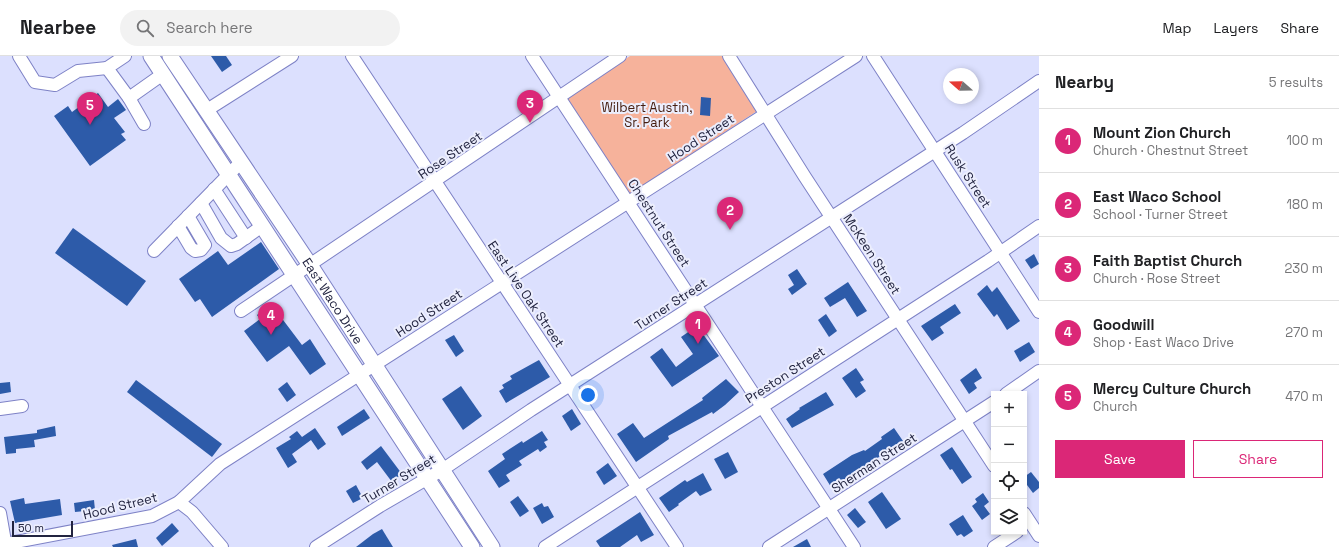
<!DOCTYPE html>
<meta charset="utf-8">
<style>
body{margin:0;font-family:"Space Grotesk",sans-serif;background:#f2f2f2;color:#202124}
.controls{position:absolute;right:12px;bottom:12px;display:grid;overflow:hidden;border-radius:0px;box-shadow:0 2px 6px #0003}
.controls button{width:36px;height:36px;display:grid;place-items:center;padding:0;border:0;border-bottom:1px solid #e0e0e0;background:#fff;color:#202124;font:20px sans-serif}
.compass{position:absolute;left:943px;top:12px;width:36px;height:36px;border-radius:50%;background:#fff;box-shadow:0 2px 6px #0003;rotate:290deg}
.scale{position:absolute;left:12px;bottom:10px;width:61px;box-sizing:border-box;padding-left:4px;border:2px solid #222440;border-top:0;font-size:11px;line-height:14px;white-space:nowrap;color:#222440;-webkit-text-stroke:3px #eceefd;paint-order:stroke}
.you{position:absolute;left:588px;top:339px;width:14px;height:14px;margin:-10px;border:3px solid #fff;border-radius:50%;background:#1a73e8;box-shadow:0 0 0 6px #1a73e833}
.badge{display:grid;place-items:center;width:26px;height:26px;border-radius:50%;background:#db2777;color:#fff;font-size:13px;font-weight:700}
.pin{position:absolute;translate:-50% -33px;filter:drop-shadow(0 1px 2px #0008)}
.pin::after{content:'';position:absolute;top:21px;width:14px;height:12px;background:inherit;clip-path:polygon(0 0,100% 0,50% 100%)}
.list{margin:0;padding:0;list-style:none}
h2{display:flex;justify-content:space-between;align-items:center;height:52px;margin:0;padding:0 16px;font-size:17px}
h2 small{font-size:13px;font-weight:400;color:#757577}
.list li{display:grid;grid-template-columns:26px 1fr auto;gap:12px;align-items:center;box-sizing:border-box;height:64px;padding:0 16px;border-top:1px solid #e0e0e0}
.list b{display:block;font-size:15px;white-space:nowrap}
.list p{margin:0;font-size:13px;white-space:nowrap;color:#757577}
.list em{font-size:13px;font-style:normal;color:#757577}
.actions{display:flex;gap:8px;padding:12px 16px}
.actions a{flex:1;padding:9px 0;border:1px solid #db2777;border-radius:0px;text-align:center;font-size:14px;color:#db2777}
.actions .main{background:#db2777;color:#fff}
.icon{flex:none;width:22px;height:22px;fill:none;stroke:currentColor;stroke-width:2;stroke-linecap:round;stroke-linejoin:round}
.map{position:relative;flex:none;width:1039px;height:491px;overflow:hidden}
header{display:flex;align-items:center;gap:24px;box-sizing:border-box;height:56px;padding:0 20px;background:#fff;border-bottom:1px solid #e0e0e0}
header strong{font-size:19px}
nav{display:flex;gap:22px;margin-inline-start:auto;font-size:14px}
.search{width:280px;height:36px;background:#f2f2f2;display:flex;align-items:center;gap:10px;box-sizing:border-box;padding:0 14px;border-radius:22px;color:#757577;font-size:15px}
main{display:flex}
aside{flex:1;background:#fff}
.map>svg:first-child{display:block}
.green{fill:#f6b29b}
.building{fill:#2d5ba9}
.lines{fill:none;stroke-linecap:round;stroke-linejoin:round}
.minor-casing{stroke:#7e82c6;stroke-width:14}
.major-casing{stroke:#7e82c6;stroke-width:17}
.minor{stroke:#fff;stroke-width:12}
.major{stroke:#fff;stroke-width:15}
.labels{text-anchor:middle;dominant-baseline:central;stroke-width:4;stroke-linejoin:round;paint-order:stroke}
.park-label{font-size:13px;fill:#461e10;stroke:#eceefd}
.street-label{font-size:13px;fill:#222440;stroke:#eceefd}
</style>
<header>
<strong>Nearbee</strong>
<div class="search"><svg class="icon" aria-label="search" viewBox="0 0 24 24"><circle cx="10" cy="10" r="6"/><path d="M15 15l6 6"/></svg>Search here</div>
<nav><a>Map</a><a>Layers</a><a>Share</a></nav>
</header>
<main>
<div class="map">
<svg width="1039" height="491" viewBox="0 0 1039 491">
<rect width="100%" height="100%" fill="#dce0fe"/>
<polygon class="green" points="630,0 722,0 757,55 627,140 564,43"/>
<g class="building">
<polygon points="211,0 226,0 232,9 222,16"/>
<polygon points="98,37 108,51 118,43 126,54 114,62 125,76 121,78 126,84 90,110 54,60 68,50 72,56"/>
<polygon points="701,41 711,42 710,60 700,59"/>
<polygon points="73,172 146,225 127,250 55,197"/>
<polygon points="261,186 279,213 212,261 200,243 195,246 179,223 218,195 228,209"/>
<polygon points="1034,198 1039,208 1031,213 1025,204"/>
<polygon points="797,213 807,228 792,239 788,233 794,229 788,219"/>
<polygon points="848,226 867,255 857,261 845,242 830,251 824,242"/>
<polygon points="987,229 992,236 997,231 1020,265 1007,274 997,258 994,261 977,238"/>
<polygon points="271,248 302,289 310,283 326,308 310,319 289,290 267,306 244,275 260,263 257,259"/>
<polygon points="955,248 961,257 940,271 944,277 932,285 921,270"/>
<polygon points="826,258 837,275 829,281 818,264"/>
<polygon points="697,270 719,300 672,331 650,301 662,292 676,311 693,298 681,281"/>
<polygon points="454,279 464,295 456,301 445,284"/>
<polygon points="1029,286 1035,296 1020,306 1014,295"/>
<polygon points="539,304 550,321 506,347 499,335 504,332 502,329 512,323 510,320"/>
<polygon points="856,312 864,324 860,326 866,335 856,342 842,322"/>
<polygon points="976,312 982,322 974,327 977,332 969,338 960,324"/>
<polygon points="726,323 739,336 725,349 713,358 712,356 668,380 669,383 636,406 617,378 633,367 644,382 703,344 702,342"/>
<polygon points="136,324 222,388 212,401 127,336"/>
<polygon points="10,326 11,336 0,338 0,327"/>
<polygon points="287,326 296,339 287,346 278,333"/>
<polygon points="461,330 482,360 463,374 442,343"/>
<polygon points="826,336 834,349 792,372 786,363 800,353 799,352"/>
<polygon points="364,353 370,362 342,380 337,371"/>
<polygon points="572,353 581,368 571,375 562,360"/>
<polygon points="55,370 56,380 34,384 35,391 16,393 16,397 6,398 4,381 37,377 37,374"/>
<polygon points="315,372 326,388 318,394 311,384 292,398 297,406 288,412 276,392 291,383 289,381 297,375 302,381"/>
<polygon points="894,372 903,385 870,407 871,408 856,415 857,416 831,431 823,418 852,399 864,394 865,395 882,383 881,381"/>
<polygon points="542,375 548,384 544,386 547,391 540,396 538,393 519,405 522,409 506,419 510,425 499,432 488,415 505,403 502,398 522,385 523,387"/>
<polygon points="381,390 402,418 392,426 377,406 367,414 361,406"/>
<polygon points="952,391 972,421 962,428 952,413 950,414 940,399"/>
<polygon points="728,396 738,416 725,423 714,403"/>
<polygon points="608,407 617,420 604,429 596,416"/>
<polygon points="1031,416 1039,426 1039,432 1033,437 1024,425 1024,421"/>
<polygon points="703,417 712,434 700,440 696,435 678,448 679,449 669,456 659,442 685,424 687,426"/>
<polygon points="356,429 363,442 353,447 346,435"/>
<polygon points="882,436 901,463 886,473 868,446"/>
<polygon points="983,437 989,446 984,450 990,458 982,464 972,450 977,446 975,443"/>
<polygon points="518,440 529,455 520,461 510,446"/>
<polygon points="24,442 25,448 60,443 62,459 15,467 10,445"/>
<polygon points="94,444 95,454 75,456 74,447"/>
<polygon points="542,447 544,451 548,450 554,461 542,468 533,452"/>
<polygon points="855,452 866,466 858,472 847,459"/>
<polygon points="640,456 654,479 641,486 637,479 620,491 600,491 596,485"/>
<polygon points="963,459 973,475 964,481 961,478 957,480 949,468"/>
<polygon points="172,467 179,475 162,490 156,482"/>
<polygon points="382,473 393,491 356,491 373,478"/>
<polygon points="136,483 138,491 113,491 112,489"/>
<polygon points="807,483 811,491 793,491"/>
</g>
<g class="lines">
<g class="minor-casing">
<g id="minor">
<polyline points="19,0 35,26 55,29 78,15 107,12"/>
<polyline points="125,0 107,12 129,42 163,18"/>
<polyline points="352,0 677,491"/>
<polyline points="532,0 854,491"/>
<polyline points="729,0 805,121 994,410"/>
<polyline points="873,0 1039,256"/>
<polyline points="129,42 144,68"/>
<polyline points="207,54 292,0"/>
<polyline points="214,133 246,182"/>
<polyline points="201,147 221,182 231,190 237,188 262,170"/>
<polyline points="178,170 191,192 195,195 201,194 205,189 188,160"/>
<polyline points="154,195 241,106"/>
<polyline points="241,255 620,0"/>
<polyline points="1006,338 1039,315"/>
<polyline points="0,353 22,350"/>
<polyline points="179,446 192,456 222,491"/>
<polyline points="0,457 6,491"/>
<polyline points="1024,457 1039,480"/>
<polyline points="0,489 152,460 179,446 220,408 856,0"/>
<polyline points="316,491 380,450 442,414 531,354 963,77 1039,25"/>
<polyline points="545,491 988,205 1039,170"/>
<polyline points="769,491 994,346"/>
<polyline points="994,491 1017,476"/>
</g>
</g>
<g class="major-casing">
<g id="major">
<polyline points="151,0 472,491"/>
<path id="s1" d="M170 0 310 209 492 491"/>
</g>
</g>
<use href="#minor" class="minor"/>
<use href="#major" class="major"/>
</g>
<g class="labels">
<g class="park-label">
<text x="647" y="51">Wilbert Austin,<tspan x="647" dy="15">Sr. Park</tspan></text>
</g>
<g class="street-label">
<text transform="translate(701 82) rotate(-33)">Hood Street</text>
<text transform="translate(450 99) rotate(-34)">Rose Street</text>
<text transform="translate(968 120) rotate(57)">Rusk Street</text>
<text transform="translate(659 167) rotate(57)">Chestnut Street</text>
<text transform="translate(872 198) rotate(57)">McKeen Street</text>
<text transform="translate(526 238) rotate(56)">East Live Oak Street</text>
<text stroke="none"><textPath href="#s1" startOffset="294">East Waco Drive</textPath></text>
<text transform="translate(671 248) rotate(-33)">Turner Street</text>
<text transform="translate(429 257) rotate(-33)">Hood Street</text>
<text transform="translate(785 319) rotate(-33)">Preston Street</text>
<text transform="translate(874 407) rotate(-33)">Sherman Street</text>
<text transform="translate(399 423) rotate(-31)">Turner Street</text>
<text transform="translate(120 450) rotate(-14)">Hood Street</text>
</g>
</g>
</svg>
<div class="controls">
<button>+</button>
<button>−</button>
<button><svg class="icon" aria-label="locate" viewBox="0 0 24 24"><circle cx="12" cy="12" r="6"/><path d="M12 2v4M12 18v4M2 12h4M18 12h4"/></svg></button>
<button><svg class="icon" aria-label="layers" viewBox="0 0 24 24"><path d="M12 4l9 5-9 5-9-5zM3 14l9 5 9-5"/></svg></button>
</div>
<svg class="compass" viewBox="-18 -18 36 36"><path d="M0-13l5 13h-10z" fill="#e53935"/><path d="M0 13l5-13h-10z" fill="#757577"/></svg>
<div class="scale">50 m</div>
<div class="you"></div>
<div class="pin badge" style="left:698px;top:288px">1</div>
<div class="pin badge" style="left:730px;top:174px">2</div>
<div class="pin badge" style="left:530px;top:67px">3</div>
<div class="pin badge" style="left:271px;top:279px">4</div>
<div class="pin badge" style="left:90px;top:69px">5</div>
</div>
<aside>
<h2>Nearby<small>5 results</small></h2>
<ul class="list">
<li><span class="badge">1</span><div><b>Mount Zion Church</b><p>Church · Chestnut Street</p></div><em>100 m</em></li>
<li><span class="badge">2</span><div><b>East Waco School</b><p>School · Turner Street</p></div><em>180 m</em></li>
<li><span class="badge">3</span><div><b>Faith Baptist Church</b><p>Church · Rose Street</p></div><em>230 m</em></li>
<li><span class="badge">4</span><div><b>Goodwill</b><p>Shop · East Waco Drive</p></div><em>270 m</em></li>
<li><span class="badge">5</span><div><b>Mercy Culture Church</b><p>Church</p></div><em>470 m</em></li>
</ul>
<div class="actions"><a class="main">Save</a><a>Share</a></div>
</aside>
</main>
